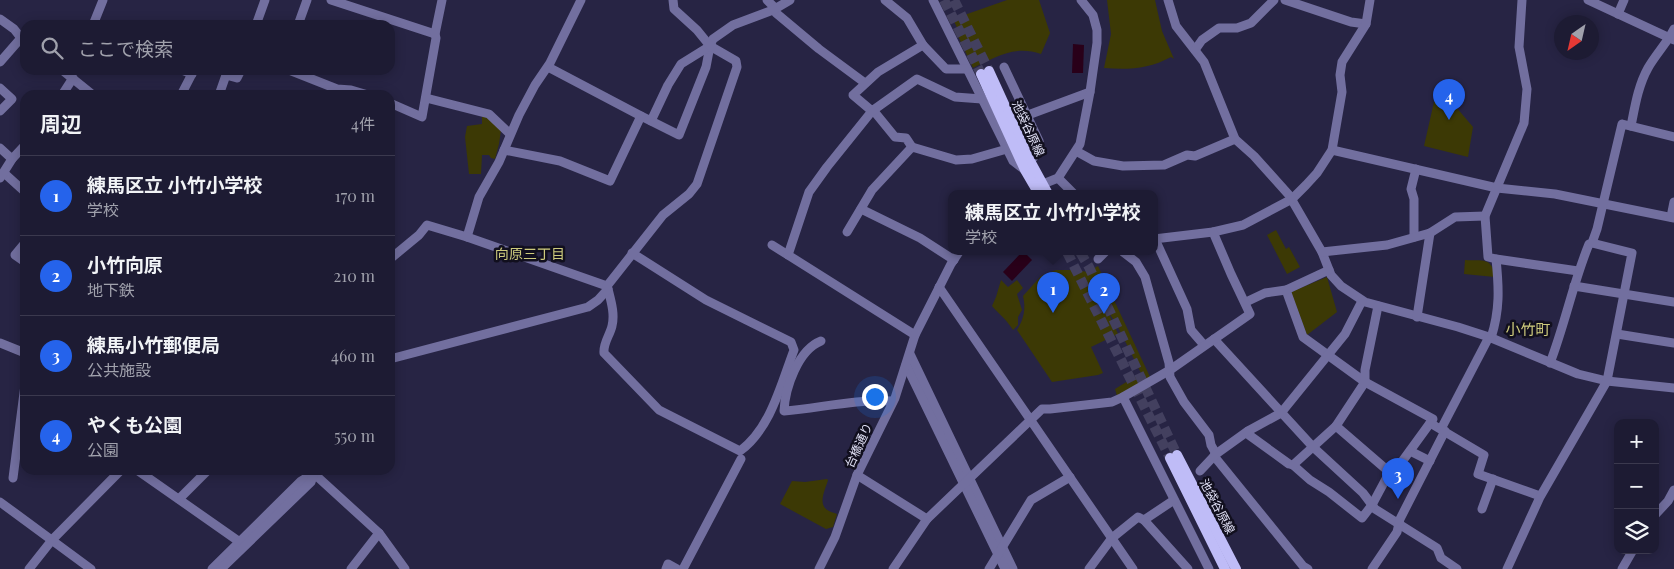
<!DOCTYPE html>
<html lang="ja">
<meta charset="utf-8">
<style>
body{margin:0;font-family:"Playfair Display","Noto Sans JP",serif;background:#25243b;color:#f1f3f6}
.controls{position:absolute;right:15px;bottom:15px;display:grid;overflow:hidden;border-radius:10px;box-shadow:0 2px 12px #0003}
.controls button{width:45px;height:45px;display:grid;place-items:center;padding:0;border:0;border-bottom:1px solid #3b394e;background:#1d1b33;color:#f1f3f6;font:25px sans-serif}
.compass{position:absolute;left:1554px;top:15px;width:45px;height:45px;border-radius:50%;background:#1d1b33;box-shadow:0 2px 12px #0003;rotate:214deg}
.you{position:absolute;left:874px;top:396px;width:18px;height:18px;margin:-12px;border:4px solid #fff;border-radius:50%;background:#1a73e8;box-shadow:0 0 0 8px #1a73e833}
.badge{display:grid;place-items:center;width:32px;height:32px;border-radius:50%;background:#2563eb;color:#fff;font-size:16px;font-weight:700}
.pin{position:absolute;translate:-50% -41px;filter:drop-shadow(0 1px 2px #0008)}
.pin::after{content:'';position:absolute;top:26px;width:18px;height:15px;background:inherit;clip-path:polygon(0 0,100% 0,50% 100%)}
.popup{position:absolute;left:948px;top:190px;width:210px;height:65px;box-sizing:border-box;display:grid;place-content:center;border-radius:10px;background:#1d1b33;filter:drop-shadow(0 1px 4px #0005);font-size:16px;white-space:nowrap;color:#a0a1ac}
.popup b{font-size:19px;color:#f1f3f6}
.popup::after{content:'';position:absolute;left:50%;top:100%;margin-left:-10px;border:10px solid transparent;border-top-color:#1d1b33}
.list{margin:0;padding:0;list-style:none}
h2{display:flex;justify-content:space-between;align-items:center;height:65px;margin:0;padding:0 20px;font-size:21px}
h2 small{font-size:16px;font-weight:400;color:#a0a1ac}
.list li{display:grid;grid-template-columns:32px 1fr auto;gap:15px;align-items:center;box-sizing:border-box;height:80px;padding:0 20px;border-top:1px solid #3b394e}
.list b{display:block;font-size:19px;white-space:nowrap}
.list p{margin:0;font-size:16px;white-space:nowrap;color:#a0a1ac}
.list em{font-size:16px;font-style:normal;color:#a0a1ac}
.icon{flex:none;width:28px;height:28px;fill:none;stroke:currentColor;stroke-width:2;stroke-linecap:round;stroke-linejoin:round}
.map{position:relative;flex:none;width:1674px;height:569px;overflow:hidden}
.search{position:absolute;background:#1d1b33;box-shadow:0 2px 12px #0003;left:20px;top:20px;width:375px;height:55px;display:flex;align-items:center;gap:12px;box-sizing:border-box;padding:0 18px;border-radius:15px;color:#a0a1ac;font-size:19px}
.panel{position:absolute;background:#1d1b33;box-shadow:0 2px 12px #0003;left:20px;top:90px;width:375px;height:385px;border-radius:15px}
.map>svg:first-child{display:block}
.green{fill:#3c3905}
.water{fill:#290019}
.lines{fill:none;stroke-linecap:round;stroke-linejoin:round}
.major-tunnel{stroke:#43405f;stroke-width:10;stroke-dasharray:10 5;stroke-linecap:butt}
.minor{stroke:#726f9f;stroke-width:9}
.major{stroke:#bfbcf7;stroke-width:10}
.labels{text-anchor:middle;dominant-baseline:central;stroke-width:5;stroke-linejoin:round;paint-order:stroke}
.street-label{font-size:12px;fill:#e1e1f6;stroke:#110f1e}
.neighbourhood-label{font-size:14px;fill:#cecb7d;stroke:#110f1e}
.quarter-label{font-size:15px;fill:#cecb7d;stroke:#110f1e}
</style>
<div class="map">
<svg width="1674" height="569" viewBox="0 0 1674 569">
<rect width="100%" height="100%" fill="#272444"/>
<g class="green">
<path d="M1007 0H1039L1050 33 1041 54C1015 45 996 57 973 68L958 36 960 34 953 19Z"/>
<path d="M1107 0H1155L1162 31 1174 59 1171 57C1149 69 1128 70 1104 68L1111 34Z"/>
<polygon points="1436,93 1456,107 1473,127 1468,157 1424,146"/>
<polygon points="482,116 488,118 501,130 499,144 495,159 491,158 489,155 482,155 481,174 469,174 465,137 467,126 482,124"/>
<polygon points="1276,230 1286,249 1289,247 1300,267 1287,274 1267,235"/>
<path d="M1465 260C1483 261 1492 257 1495 277L1464 274Z"/>
<path d="M1098 266 1151 379 1117 396 1115 389 1141 373 1117 325 1107 310 1118 334 1091 347 1103 373 1098 375 1052 382 1017 330C1024 319 1026 308 1023 296L1041 276 1056 270H1076L1088 272Z"/>
<polygon points="1327,277 1337,312 1307,335 1291,292"/>
<path d="M1001 280 1008 287 1017 280 1023 288 1017 294 1022 310 1018 317V325L1013 330C1007 320 999 314 992 306L996 297Z"/>
<path d="M827 479 828 480C826 488 818 502 826 509 828 511 834 513 837 514L833 527 826 529 780 504 792 481 805 482Z"/>
</g>
<g class="water">
<polygon points="1073,44 1084,45 1083,73 1072,73"/>
<polygon points="1022,252 1024,252 1032,260 1012,281 1003,272"/>
</g>
<g class="lines">
<g class="major-tunnel">
<polyline points="944,0 981,74"/>
<polyline points="954,0 989,71"/>
<polyline points="1067,252 1170,458"/>
<polyline points="1080,252 1089,267 1177,455"/>
</g>
<g class="minor">
<polyline points="331,0 435,34"/>
<polyline points="767,0 773,6 776,13 819,49 865,83"/>
<polyline points="885,0 907,18 923,45"/>
<polyline points="933,0 1013,161 1025,170"/>
<polyline points="1168,0 1176,26 1204,62 1235,139 1254,156 1289,195 1322,252 1331,275 1341,286 1365,302 1458,327 1489,337 1578,374 1607,381 1674,388"/>
<polyline points="1285,0 1351,22 1366,24"/>
<polyline points="1588,0 1674,40"/>
<polyline points="1618,14 1624,0"/>
<polyline points="0,19 14,29 25,43"/>
<polyline points="93,25 103,0"/>
<polyline points="256,25 265,0"/>
<polyline points="298,25 307,0"/>
<polyline points="1195,50 1202,40 1219,28 1237,28 1251,23 1274,0"/>
<polyline points="0,62 21,38"/>
<polyline points="548,67 641,116 679,135 706,67 710,46 713,39 733,25 773,10 790,0"/>
<path d="M1004 67 1039 141C1041 151 1037 154 1030 161"/>
<polyline points="62,70 93,95"/>
<polyline points="182,70 192,74"/>
<polyline points="289,70 337,89 351,90 368,95"/>
<polyline points="0,88 12,99 0,111"/>
<polyline points="62,95 73,78"/>
<polyline points="181,95 194,70"/>
<polyline points="219,95 226,75 237,78 241,70"/>
<polyline points="426,98 489,114 510,134"/>
<polyline points="390,103 422,117 436,38 435,34 442,0"/>
<polyline points="873,110 895,137 906,138 912,147"/>
<polyline points="872,111 853,95 878,72 923,45 946,69 967,69"/>
<polyline points="1028,115 1090,92"/>
<polyline points="651,121 668,85 681,64 710,46"/>
<path d="M1631 126C1635 106 1638 86 1648 68 1656 54 1667 43 1674 29"/>
<polyline points="0,148 12,159"/>
<polyline points="504,150 560,161 610,181 641,116"/>
<polyline points="1332,150 1497,188 1555,194 1674,218"/>
<polyline points="1076,151 1094,161 1123,166 1164,165 1187,155 1195,156 1235,139"/>
<polyline points="4,173 25,192"/>
<polyline points="0,178 12,159 25,145"/>
<polyline points="1058,178 1074,194"/>
<polyline points="1043,184 1058,178 1080,144 1090,92 1097,43 1097,30 1093,15 1081,0"/>
<polyline points="861,209 920,238 954,260"/>
<polyline points="1671,217 1674,202"/>
<polyline points="847,232 872,190 912,147 956,160 972,159 1007,149"/>
<polyline points="467,237 479,197 499,162 519,115 535,85 550,63 581,0"/>
<polyline points="1414,237 1414,199 1411,189 1416,169"/>
<polyline points="1154,239 1213,232 1243,225 1292,199 1306,185 1317,173 1332,150 1342,92 1340,75 1342,62 1366,24 1370,0"/>
<polyline points="1155,239 1187,309 1191,330 1204,345"/>
<polyline points="25,243 15,255 25,262"/>
<polyline points="772,245 788,255"/>
<polyline points="1123,252 1136,262 1145,277 1169,363 1170,377 1184,402 1209,435 1211,445 1216,454"/>
<polyline points="1322,252 1387,245 1430,233 1455,217 1485,216"/>
<polyline points="390,259 419,235 427,225 467,237 607,286"/>
<polyline points="1098,259 1105,252"/>
<polyline points="1496,259 1578,271"/>
<polyline points="1574,286 1674,302"/>
<polyline points="939,287 1133,569"/>
<path d="M608 289C611 301 615 314 612 326 610 335 603 343 604 353L659 410 740 451C771 428 781 384 794 350L791 342 706 300 632 253"/>
<polyline points="1286,290 1303,337 1365,382 1433,419 1393,474 1388,475"/>
<polyline points="1246,302 1265,293 1286,290 1329,270"/>
<polyline points="1417,317 1430,233"/>
<polyline points="1617,334 1674,343"/>
<polyline points="915,335 788,255 809,192 827,167 872,111 917,79 955,97 982,99"/>
<path d="M1491 338C1500 310 1499 288 1496 259L1488 257 1485 216 1524 123 1527 89 1519 47 1522 0"/>
<polyline points="1214,339 1313,447 1363,493 1375,509 1437,548 1441,558 1457,569"/>
<path d="M821 341C798 350 785 388 784 411 820 408 855 399 892 401"/>
<polyline points="0,343 25,353"/>
<polyline points="910,354 1013,569"/>
<polyline points="390,359 588,307 598,300 608,289 607,286 663,215 689,194 697,184 737,67 736,61 710,46 697,30 674,9 673,0"/>
<path d="M1550 363C1565 324 1573 283 1589 244L1592 243 1597 229 1622 124 1674 137"/>
<polyline points="906,365 1005,569"/>
<polyline points="1123,397 1209,569"/>
<polyline points="1430,423 1484,455 1478,474 1540,496"/>
<polyline points="1441,429 1489,337"/>
<polyline points="1248,431 1249,435 1289,464 1293,465 1310,480 1329,492 1362,518 1372,505 1388,475 1387,470 1336,426"/>
<polyline points="1410,451 1430,461"/>
<polyline points="1214,456 1303,566 1308,569"/>
<polyline points="1293,465 1336,426 1365,382 1365,370 1378,306"/>
<polyline points="137,470 244,545"/>
<polyline points="310,470 379,533 405,569"/>
<polyline points="1200,471 1216,454 1248,431 1281,413 1345,334 1362,301"/>
<polyline points="857,475 927,519"/>
<polyline points="13,478 25,385"/>
<polyline points="179,499 208,470"/>
<polyline points="0,502 91,569"/>
<polyline points="1482,509 1493,479"/>
<polyline points="1655,515 1668,501 1674,490"/>
<polyline points="1144,520 1174,500"/>
<polyline points="29,569 52,540 121,470"/>
<polyline points="212,569 301,481 314,473"/>
<polyline points="221,569 311,482 314,473"/>
<polyline points="351,569 379,533"/>
<polyline points="666,569 668,564 677,569"/>
<polyline points="683,569 741,459"/>
<polyline points="819,569 835,537 857,475 895,398 915,335 951,264 959,252"/>
<polyline points="893,569 927,519 1042,409 1050,409 1112,402 1123,397 1170,370 1250,314 1231,274 1213,232"/>
<polyline points="989,569 1031,500 1070,477"/>
<polyline points="1089,569 1112,538 1138,517 1144,520 1188,569"/>
<polyline points="1372,569 1397,532 1400,519 1445,431"/>
<polyline points="1507,569 1540,497 1607,381 1632,253 1592,243"/>
<polyline points="1622,569 1633,550"/>
</g>
<g class="major">
<polyline points="989,71 1030,161 1048,194"/>
<polyline points="981,74 1025,170 1039,194"/>
<polyline points="1177,455 1236,569"/>
<polyline points="1170,458 1225,569"/>
</g>
</g>
<g class="labels">
<g class="street-label">
<text transform="translate(1029 128) rotate(65)">池袋谷原線</text>
<text transform="translate(858 445) rotate(-65)">台橋通り</text>
<text transform="translate(1218 506) rotate(62)">池袋谷原線</text>
</g>
<g class="neighbourhood-label">
<text x="530" y="253">向原三丁目</text>
</g>
<g class="quarter-label">
<text x="1528" y="329">小竹町</text>
</g>
</g>
</svg>
<div class="controls">
<button>+</button>
<button>−</button>
<button><svg class="icon" aria-label="layers" viewBox="0 0 24 24"><path d="M12 4l9 5-9 5-9-5zM3 14l9 5 9-5"/></svg></button>
</div>
<svg class="compass" viewBox="-18 -18 36 36"><path d="M0-13l5 13h-10z" fill="#e53935"/><path d="M0 13l5-13h-10z" fill="#a0a1ac"/></svg>
<div class="you"></div>
<div class="pin badge" style="left:1053px;top:313px">1</div>
<div class="popup"><b>練馬区立 小竹小学校</b>学校</div>
<div class="pin badge" style="left:1104px;top:314px">2</div>
<div class="pin badge" style="left:1398px;top:499px">3</div>
<div class="pin badge" style="left:1449px;top:120px">4</div>
<div class="search"><svg class="icon" aria-label="search" viewBox="0 0 24 24"><circle cx="10" cy="10" r="6"/><path d="M15 15l6 6"/></svg>ここで検索</div>
<section class="panel">
<h2>周辺<small>4件</small></h2>
<ul class="list">
<li><span class="badge">1</span><div><b>練馬区立 小竹小学校</b><p>学校</p></div><em>170 m</em></li>
<li><span class="badge">2</span><div><b>小竹向原</b><p>地下鉄</p></div><em>210 m</em></li>
<li><span class="badge">3</span><div><b>練馬小竹郵便局</b><p>公共施設</p></div><em>460 m</em></li>
<li><span class="badge">4</span><div><b>やくも公園</b><p>公園</p></div><em>550 m</em></li>
</ul>
</section>
</div>
